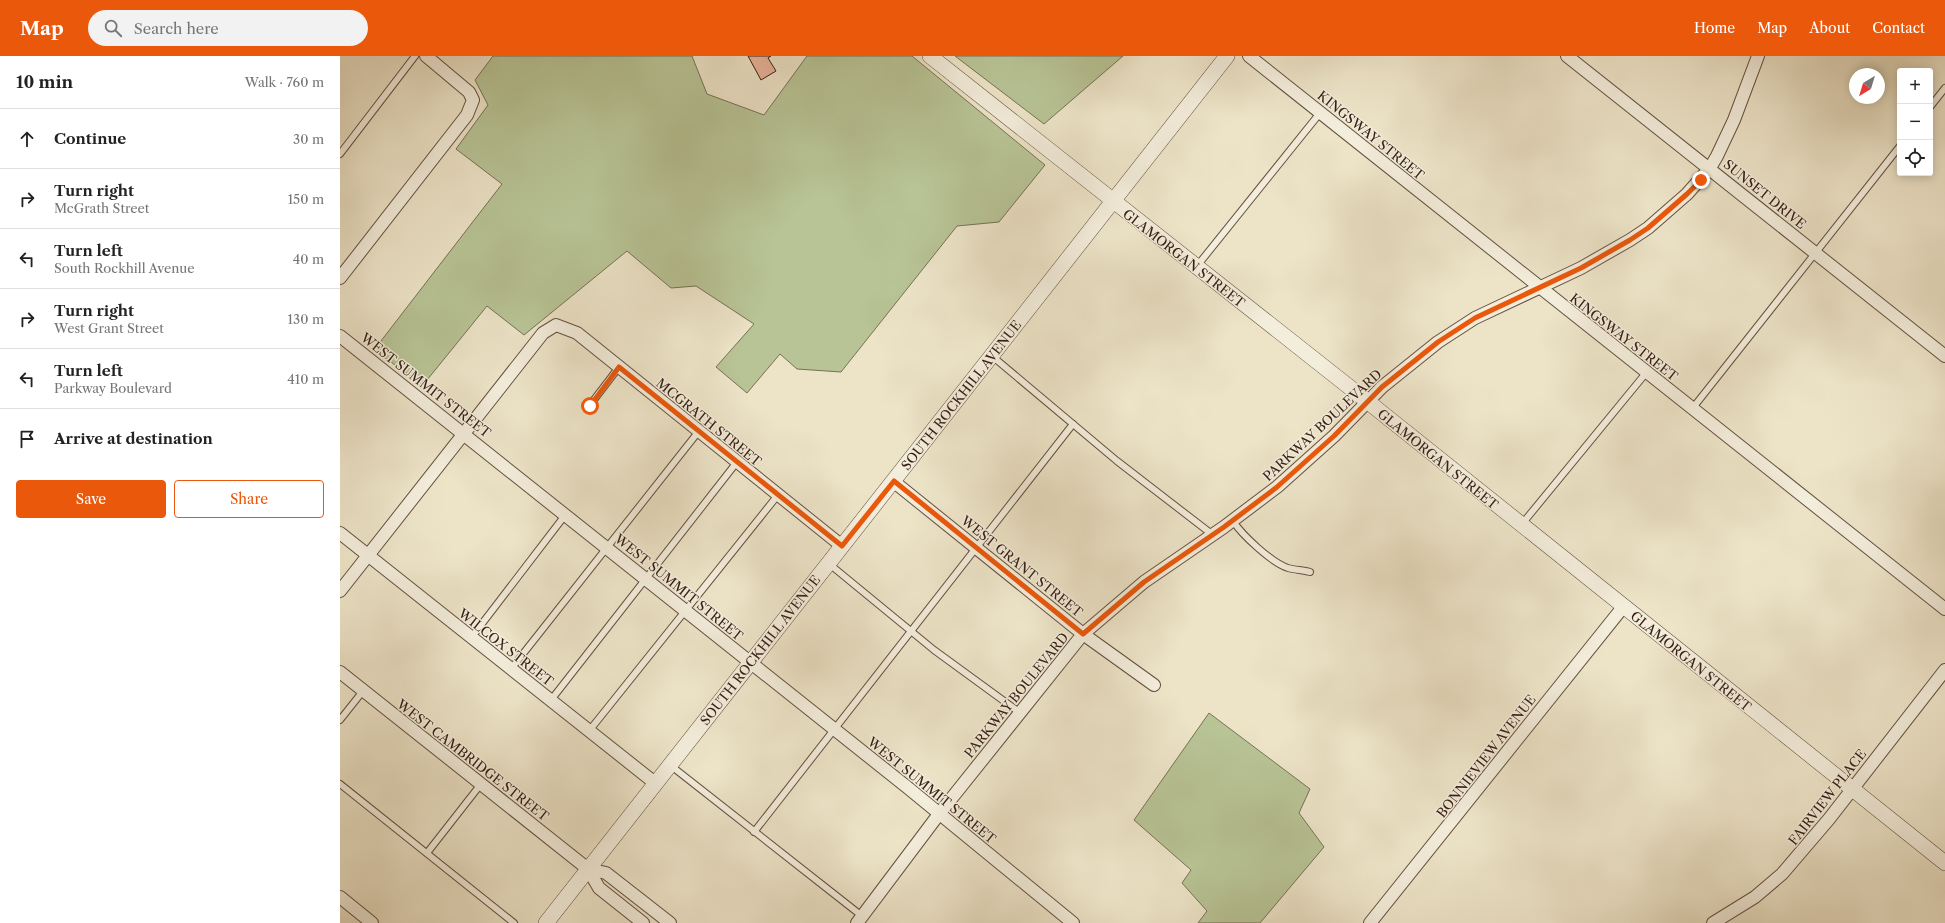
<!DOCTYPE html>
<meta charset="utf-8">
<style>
body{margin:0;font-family:"Libre Caslon Text",serif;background:#f2f2f2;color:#222}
.controls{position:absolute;right:12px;top:12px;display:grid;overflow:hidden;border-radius:4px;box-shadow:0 2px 10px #0003}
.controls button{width:36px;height:36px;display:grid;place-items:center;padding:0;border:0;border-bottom:1px solid #e0e0e0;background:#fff;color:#222;font:20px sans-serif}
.compass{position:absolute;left:1509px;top:12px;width:36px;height:36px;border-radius:50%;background:#fff;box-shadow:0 2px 10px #0003;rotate:218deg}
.stop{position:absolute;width:12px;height:12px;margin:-9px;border:3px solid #ea580c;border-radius:50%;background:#fff}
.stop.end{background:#ea580c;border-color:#fff;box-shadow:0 1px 4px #0008}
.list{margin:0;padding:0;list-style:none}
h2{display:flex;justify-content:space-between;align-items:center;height:52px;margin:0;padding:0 16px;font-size:17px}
h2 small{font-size:13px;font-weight:400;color:#767676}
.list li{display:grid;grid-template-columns:26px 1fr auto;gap:12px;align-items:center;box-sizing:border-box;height:60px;padding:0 16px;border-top:1px solid #e0e0e0}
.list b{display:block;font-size:15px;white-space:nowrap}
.list p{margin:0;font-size:13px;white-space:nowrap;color:#767676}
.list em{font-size:13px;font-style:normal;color:#767676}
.actions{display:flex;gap:8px;padding:12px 16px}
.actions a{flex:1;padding:9px 0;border:1px solid #ea580c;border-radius:4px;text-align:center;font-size:14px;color:#ea580c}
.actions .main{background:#ea580c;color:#fff}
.icon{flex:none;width:22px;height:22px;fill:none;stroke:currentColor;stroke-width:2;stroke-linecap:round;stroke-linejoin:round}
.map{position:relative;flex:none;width:1605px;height:867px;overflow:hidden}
header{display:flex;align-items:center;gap:24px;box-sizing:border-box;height:56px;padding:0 20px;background:#ea580c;color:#fff}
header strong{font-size:19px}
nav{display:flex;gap:22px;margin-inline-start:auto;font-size:14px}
.search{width:280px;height:36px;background:#f2f2f2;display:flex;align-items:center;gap:10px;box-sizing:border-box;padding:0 14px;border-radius:22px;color:#767676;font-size:15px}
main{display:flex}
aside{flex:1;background:#fff}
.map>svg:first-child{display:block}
.green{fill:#b8c496;stroke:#777155}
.building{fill:#e8b49b;stroke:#361e14}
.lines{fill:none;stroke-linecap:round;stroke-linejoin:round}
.service-casing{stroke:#645041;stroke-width:8}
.minor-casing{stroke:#645041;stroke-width:14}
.tertiary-casing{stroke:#645041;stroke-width:16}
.service{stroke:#f3eddb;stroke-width:6}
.minor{stroke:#f3eddb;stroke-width:12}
.tertiary{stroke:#f3eddb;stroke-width:15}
.route{stroke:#ea580c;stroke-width:5}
.labels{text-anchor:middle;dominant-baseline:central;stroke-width:3;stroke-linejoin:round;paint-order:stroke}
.street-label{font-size:13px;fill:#361e14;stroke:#f3eddb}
</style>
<header>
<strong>Map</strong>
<div class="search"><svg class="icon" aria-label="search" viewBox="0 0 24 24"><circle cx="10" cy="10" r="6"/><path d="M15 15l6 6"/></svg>Search here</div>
<nav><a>Home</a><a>Map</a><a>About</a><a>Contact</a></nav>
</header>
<main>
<aside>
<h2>10 min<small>Walk · 760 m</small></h2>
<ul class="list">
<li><svg class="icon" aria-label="ahead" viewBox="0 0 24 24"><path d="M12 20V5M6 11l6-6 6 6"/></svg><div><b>Continue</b></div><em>30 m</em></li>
<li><svg class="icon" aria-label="right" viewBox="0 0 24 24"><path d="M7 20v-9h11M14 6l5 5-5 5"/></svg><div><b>Turn right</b><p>McGrath Street</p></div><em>150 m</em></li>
<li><svg class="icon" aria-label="left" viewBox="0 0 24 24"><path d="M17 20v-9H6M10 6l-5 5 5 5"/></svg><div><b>Turn left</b><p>South Rockhill Avenue</p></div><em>40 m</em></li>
<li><svg class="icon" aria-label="right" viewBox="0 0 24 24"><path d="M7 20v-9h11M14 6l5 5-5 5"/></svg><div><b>Turn right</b><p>West Grant Street</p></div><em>130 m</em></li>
<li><svg class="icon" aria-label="left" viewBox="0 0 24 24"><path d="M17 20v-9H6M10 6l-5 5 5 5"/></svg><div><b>Turn left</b><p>Parkway Boulevard</p></div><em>410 m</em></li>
<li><svg class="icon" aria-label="arrive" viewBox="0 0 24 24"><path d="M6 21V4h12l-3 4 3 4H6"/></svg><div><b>Arrive at destination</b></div></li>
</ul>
<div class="actions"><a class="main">Save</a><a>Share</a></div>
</aside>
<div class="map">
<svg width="1605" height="867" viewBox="0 0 1605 867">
<rect width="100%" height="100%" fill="#ede4c8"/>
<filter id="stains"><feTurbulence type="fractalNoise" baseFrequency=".005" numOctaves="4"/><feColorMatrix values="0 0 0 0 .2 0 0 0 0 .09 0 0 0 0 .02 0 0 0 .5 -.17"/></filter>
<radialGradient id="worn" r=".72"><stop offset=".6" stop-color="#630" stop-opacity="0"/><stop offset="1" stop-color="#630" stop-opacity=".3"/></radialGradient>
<g class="green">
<polygon points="153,0 352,0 367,38 424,59 467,0 572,0 705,109 659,166 617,170 501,316 457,313 440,298 407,337 376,311 414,268 356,230 331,232 287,195 184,279 147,250 83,329 34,294 162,128 116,93 148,49 135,24"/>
<polygon points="615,0 783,0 704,68"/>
<polygon points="869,657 970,733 959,757 984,791 920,867 858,867 867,855 842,827 851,814 794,764"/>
</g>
<polygon class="building" points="408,0 431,0 428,2 436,15 421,24"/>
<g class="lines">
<g class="service-casing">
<g id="service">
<polyline points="1590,51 1605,32"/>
<polyline points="0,98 75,0"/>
<polyline points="857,210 980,57"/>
<polyline points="652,300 777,405 873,479"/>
<polyline points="250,349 279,311"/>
<polyline points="1352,353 1560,90"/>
<path d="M893 465C902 479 932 507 948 512 955 514 963 514 970 516"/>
<polyline points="1182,468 1306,317"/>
<polyline points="488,507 594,594 679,656"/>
<polyline points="131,582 226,458"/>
<polyline points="171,613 359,375"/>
<polyline points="211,644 397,406"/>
<polyline points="0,664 23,635"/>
<polyline points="249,675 438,439"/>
<polyline points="330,709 522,860"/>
<polyline points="0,728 174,867"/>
<polyline points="414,776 733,368"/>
<polyline points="87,797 141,728"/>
</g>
</g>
<g class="minor-casing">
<g id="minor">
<polyline points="909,0 1605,553"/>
<polyline points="1227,0 1605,300"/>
<polyline points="0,222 127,59 133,44 129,36 86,0"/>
<polyline points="0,280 567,731 733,867"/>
<polyline points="553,425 743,578 814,629"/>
<polyline points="0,477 315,727"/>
<polyline points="0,535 203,277 216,269 237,277 502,490"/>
<polyline points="0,616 248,813 259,832 303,867"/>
<polyline points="248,813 266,817 330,867"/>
<polyline points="0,841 32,867"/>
<polyline points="517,867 599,758 743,578 804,526 884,471 937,431 994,380 1042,331 1098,286 1135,262 1241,212 1290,184 1308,172 1347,138 1370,112 1377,100 1394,64 1418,0"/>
<polyline points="1030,867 1283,551"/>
<polyline points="1373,867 1415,841 1442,818 1489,763 1605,614"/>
</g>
</g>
<g class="tertiary-casing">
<g id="tertiary">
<polyline points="590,0 1027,345 1605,807"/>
<polyline points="206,867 887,0"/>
</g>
</g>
<use href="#service" class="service"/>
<use href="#minor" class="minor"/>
<use href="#tertiary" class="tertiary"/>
</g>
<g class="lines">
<polyline class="route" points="250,350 279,311 502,490 554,425 743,578 804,526 884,471 937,431 994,380 1042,331 1098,286 1135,262 1241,212 1290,184 1308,172 1347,138 1361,124"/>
</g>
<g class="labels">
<g class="street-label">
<text transform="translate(1031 79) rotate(39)">KINGSWAY STREET</text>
<text transform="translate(1425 138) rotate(39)">SUNSET DRIVE</text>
<text transform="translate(844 202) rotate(38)">GLAMORGAN STREET</text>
<text transform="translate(1284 281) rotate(38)">KINGSWAY STREET</text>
<text transform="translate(86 329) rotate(38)">WEST SUMMIT STREET</text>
<text transform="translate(621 339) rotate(-52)">SOUTH ROCKHILL AVENUE</text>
<text transform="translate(369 366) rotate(39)">MCGRATH STREET</text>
<text transform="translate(982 369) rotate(-43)">PARKWAY BOULEVARD</text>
<text transform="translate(1098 403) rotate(39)">GLAMORGAN STREET</text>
<text transform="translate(682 510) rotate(39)">WEST GRANT STREET</text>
<text transform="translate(339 531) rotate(39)">WEST SUMMIT STREET</text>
<text transform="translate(166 591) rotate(38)">WILCOX STREET</text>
<text transform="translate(420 594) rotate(-52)">SOUTH ROCKHILL AVENUE</text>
<text transform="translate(1351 605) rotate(39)">GLAMORGAN STREET</text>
<text transform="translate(676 639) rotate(-51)">PARKWAY BOULEVARD</text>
<text transform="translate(1146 700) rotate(-52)">BONNIEVIEW AVENUE</text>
<text transform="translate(133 704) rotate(38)">WEST CAMBRIDGE STREET</text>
<text transform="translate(592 734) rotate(39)">WEST SUMMIT STREET</text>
<text transform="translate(1487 741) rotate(-52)">FAIRVIEW PLACE</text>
</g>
</g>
<rect width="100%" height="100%" filter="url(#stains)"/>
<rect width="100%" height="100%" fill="url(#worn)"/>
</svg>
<div class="controls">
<button>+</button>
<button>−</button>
<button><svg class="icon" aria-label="locate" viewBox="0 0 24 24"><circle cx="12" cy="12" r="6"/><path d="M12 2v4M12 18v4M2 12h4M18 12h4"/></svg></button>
</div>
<svg class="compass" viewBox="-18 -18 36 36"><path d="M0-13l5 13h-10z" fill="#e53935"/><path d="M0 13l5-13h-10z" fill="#767676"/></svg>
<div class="stop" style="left:250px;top:350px"></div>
<div class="stop end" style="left:1361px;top:124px"></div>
</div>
</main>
